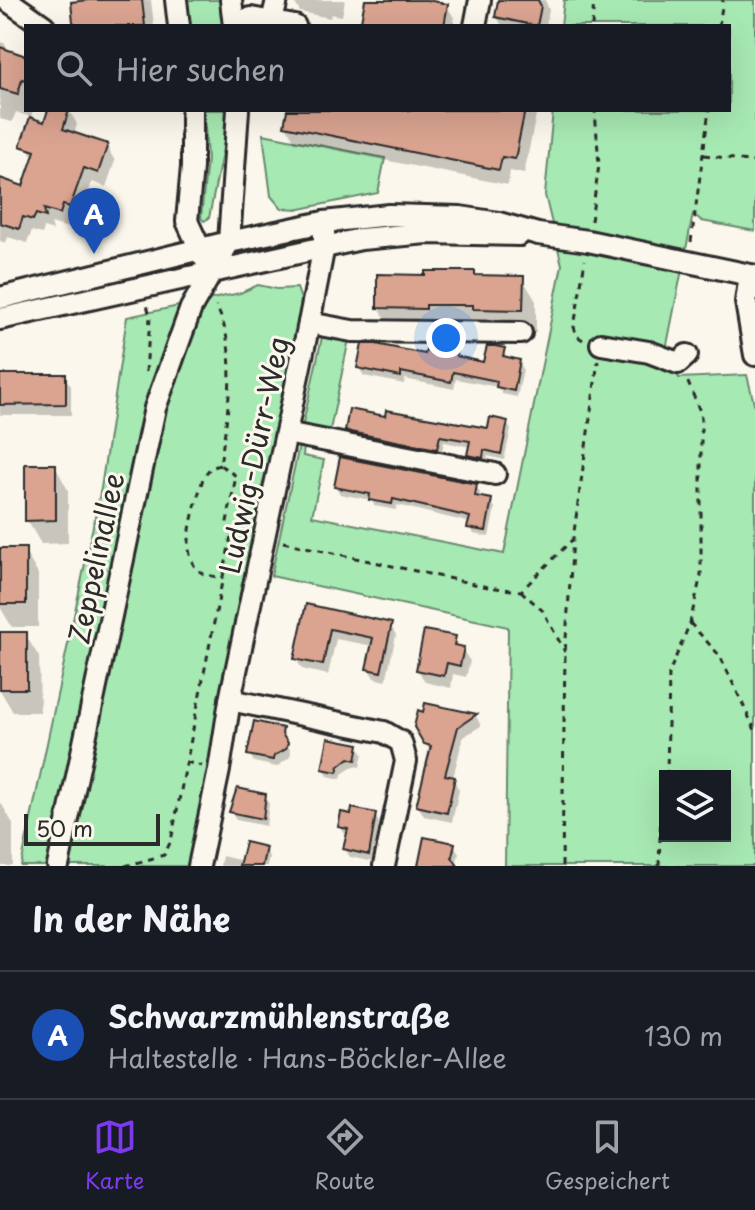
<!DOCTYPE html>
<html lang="de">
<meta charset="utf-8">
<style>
body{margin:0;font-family:"Playpen Sans",sans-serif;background:#242831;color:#f1f3f6}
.controls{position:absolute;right:24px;bottom:24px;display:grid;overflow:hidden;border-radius:0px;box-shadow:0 8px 32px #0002}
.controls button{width:72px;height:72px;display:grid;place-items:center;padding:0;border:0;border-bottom:2px solid #363941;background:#171b24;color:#f1f3f6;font:40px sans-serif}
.scale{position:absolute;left:24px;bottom:20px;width:136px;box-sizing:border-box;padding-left:8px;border:4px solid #2b2b2b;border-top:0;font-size:22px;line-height:28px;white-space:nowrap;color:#2b2b2b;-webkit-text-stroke:6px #fbf7ec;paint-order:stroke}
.you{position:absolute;left:446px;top:338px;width:28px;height:28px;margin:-20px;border:6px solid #fff;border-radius:50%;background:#1a73e8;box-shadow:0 0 0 12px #1a73e833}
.badge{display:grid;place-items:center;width:52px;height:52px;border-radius:50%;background:#7c3aed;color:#fff;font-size:26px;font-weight:700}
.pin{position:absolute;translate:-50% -66px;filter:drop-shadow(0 2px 4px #0008)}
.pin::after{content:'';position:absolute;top:42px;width:28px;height:24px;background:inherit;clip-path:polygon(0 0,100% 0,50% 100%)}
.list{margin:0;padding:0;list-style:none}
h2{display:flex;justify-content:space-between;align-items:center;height:104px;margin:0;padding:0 32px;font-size:34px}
h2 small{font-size:26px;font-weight:400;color:#9ea1a6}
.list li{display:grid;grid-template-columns:52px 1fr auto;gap:24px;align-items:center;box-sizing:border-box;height:128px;padding:0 32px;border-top:2px solid #363941}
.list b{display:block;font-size:30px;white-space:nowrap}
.list p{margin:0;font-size:26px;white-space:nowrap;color:#9ea1a6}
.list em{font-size:26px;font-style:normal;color:#9ea1a6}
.icon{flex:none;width:44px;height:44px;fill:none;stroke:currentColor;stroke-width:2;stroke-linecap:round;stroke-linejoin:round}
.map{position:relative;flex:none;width:755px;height:866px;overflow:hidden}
.search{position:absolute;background:#171b24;box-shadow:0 8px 32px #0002;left:24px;right:24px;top:24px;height:88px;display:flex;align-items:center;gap:20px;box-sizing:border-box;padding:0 28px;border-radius:0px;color:#9ea1a6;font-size:30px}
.sheet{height:232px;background:#171b24}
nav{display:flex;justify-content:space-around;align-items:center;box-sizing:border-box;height:112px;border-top:2px solid #363941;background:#171b24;font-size:22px;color:#9ea1a6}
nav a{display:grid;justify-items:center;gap:4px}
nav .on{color:#7c3aed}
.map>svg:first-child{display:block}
.green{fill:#a7e9b3;stroke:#698a6f;stroke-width:2;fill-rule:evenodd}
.shadow{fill:#0003}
.building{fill:#daa491;stroke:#2b2b2b;stroke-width:2}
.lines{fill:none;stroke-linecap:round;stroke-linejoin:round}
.minor-casing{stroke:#2b2b2b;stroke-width:26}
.path{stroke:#2b2b2b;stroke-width:3;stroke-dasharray:6 6;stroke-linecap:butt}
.minor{stroke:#fbf7ec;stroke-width:20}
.labels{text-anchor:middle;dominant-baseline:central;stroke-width:6;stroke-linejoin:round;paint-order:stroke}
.street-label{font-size:28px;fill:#2b2b2b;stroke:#fbf7ec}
</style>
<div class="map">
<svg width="755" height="866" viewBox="0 0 755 866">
<rect width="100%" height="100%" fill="#fbf7ec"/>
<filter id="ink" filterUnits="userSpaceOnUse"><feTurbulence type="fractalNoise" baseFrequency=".0125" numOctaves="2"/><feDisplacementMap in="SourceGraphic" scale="16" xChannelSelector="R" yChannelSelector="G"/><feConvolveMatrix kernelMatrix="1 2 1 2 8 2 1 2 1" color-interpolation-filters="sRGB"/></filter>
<g filter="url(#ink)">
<g class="green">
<polygon points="179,0 222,0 225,26 182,26"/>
<path d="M564 0H755V231L702 221 693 214 664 360 670 361 679 378 747 375 755 407V866H505L508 627 271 576 299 446 304 445 303 456 324 460 312 516 504 554 562 265 545 195 553 110H729V26H561ZM665 776H725V836H665Z"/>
<polygon points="204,110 228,110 225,138 209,218 204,221 201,218 207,159"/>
<polygon points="263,134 385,158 378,193 300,209 281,208 271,196"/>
<polygon points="258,285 277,289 297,288 303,305 303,321 188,866 21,866 101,488 127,317 240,293"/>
<polygon points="322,337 349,339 329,435 302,428"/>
</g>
<g class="shadow">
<polygon points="104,0 151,0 154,26 78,26 75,21"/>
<polygon points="293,0 345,0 342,16 331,14 330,18 300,12"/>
<polygon points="371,0 417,0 447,6 454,18 454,26 362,26"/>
<polygon points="500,0 545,0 549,10 546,26 502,26 497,17"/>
<polygon points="0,42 4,43 10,53 26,59 26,110 33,110 31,117 16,112 12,122 0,119"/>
<polygon points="50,110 69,110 77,124 74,135 106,145 115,161 106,187 92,182 79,221 71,219 68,228 51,223 53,231 44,228 42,234 32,231 27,243 8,237 6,243 0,241 0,180 25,188 34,159 28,148 45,124"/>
<polygon points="289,110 537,110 524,174 510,171 508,185 295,142 286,126"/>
<polygon points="474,273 476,277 522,278 536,301 536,333 392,331 379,308 379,276"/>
<polygon points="503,349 507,359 519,361 523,369 517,397 502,394 498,387 456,379 454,389 405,379 404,384 364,376 359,368 456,352 460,359 485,364"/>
<polygon points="0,376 64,376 71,386 71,415 0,415"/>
<polygon points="387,418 489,430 507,423 511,430 504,460 488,456 486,464 473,462 469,455 471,447 444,442 441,456 351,438 347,431"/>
<polygon points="55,466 68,490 68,543 41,544 27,520"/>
<polygon points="476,486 480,493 479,499 491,501 495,508 489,537 474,534 470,527 471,523 397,505 396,510 375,506 371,500 340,494 336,487"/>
<polygon points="0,550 24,550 38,574 38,627 12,627 0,607"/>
<polygon points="308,607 390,625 396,635 386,681 374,678 368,668 373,646 336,639 328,675 302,669 296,659"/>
<polygon points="0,634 25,634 39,657 40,712 13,712 0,690"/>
<polygon points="454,638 470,661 466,677 453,674 451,688 425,682 418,670"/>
<polygon points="426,706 476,716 481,726 463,737 453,778 459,790 452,822 424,816 418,806 431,753 416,727 424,714"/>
<polygon points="282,730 291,753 290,757 277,767 254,762 249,754"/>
<polygon points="358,746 363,754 360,767 354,766 342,774 341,779 328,776 324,768"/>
<polygon points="264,796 269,804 266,826 236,820 231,812"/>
<polygon points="0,801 13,824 13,866 0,866"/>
<polygon points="375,815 379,823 373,862 350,857 345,849 348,835 345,834 340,826"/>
<polygon points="454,845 459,853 456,866 420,866"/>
<polygon points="265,849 269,857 267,866 220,866 222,856 243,861"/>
</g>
<g class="building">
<polygon points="88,0 142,0 145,26 80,26 73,22 71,2"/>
<polygon points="365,0 427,0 448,4 444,26 360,26"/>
<polygon points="498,0 538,0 541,6 537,26 495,17"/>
<polygon points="0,47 26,56 26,80 22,79 18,94 0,89"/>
<polygon points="48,110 69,110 63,129 108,144 98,173 84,168 70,207 63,205 60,214 44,209 46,217 36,214 33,220 23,217 19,229 0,223 0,178 23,186 35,151 20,146 30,117 44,122"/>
<polygon points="287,110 525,110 515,159 502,157 499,170 284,126"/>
<polygon points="425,271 475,271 475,275 524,276 523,310 473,309 473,305 426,305 426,309 377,308 377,274 425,275"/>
<polygon points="362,344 376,344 425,354 427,345 431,345 457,350 456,356 483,362 487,346 495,346 505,348 503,356 520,360 514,391 496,387 497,381 453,372 451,382 401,372 401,377 357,368"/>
<polygon points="0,374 66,374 66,404 0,405"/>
<polygon points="349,409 385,416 386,410 488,428 490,417 508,421 501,454 484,450 483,458 467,455 470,441 440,436 437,449 345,431"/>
<polygon points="340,457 477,484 475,496 492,499 486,531 467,528 470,517 393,499 392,504 369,500 370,494 334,487"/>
<polygon points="25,464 56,464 56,520 25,521"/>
<rect x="0" y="548" width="26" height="56"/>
<polygon points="306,604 392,623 381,672 366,669 373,638 330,629 323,665 294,659"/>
<polygon points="424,630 456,636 454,645 464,647 460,666 447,663 444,676 416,670"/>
<rect x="0" y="632" width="27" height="57"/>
<polygon points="425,703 477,714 458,727 445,775 455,777 447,813 416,806 431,746 424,744 414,727 418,710 423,712"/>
<polygon points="254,721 283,728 282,734 288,743 286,749 274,756 273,760 247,755"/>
<polygon points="328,738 359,744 356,760 349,758 339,766 337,772 322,769"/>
<polygon points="237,788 266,794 263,819 229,812"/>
<polygon points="352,808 376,813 369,855 343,849 348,829 338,827 341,812 351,814"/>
<polygon points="424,837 455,843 452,857 458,866 418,866"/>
<polygon points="245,842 266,847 262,866 239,866"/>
</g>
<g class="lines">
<g class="minor-casing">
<g id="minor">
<polyline points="7,0 44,26"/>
<polyline points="176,0 179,26"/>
<polyline points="231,0 234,26"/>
<polyline points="272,21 277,0"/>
<polyline points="234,22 251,18 295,26"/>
<polyline points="475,26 480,0"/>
<polyline points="192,110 192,167 187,221 204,258"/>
<polyline points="750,275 746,302 755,355"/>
<polyline points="0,298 229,242 324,222 389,215 460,217 499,223 538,234 588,241 755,276"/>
<polyline points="0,319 361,239 427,233 519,235"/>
<polyline points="309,323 352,331 521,333"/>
<polyline points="601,344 649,352 678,363 687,355"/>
<polyline points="286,433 495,474"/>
<polyline points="230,700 384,732 401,742 406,761 384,866"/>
<polyline points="58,866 155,408 191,308 229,242 238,110"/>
<polyline points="199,866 219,770 230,700 309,323 324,246 324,222"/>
</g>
</g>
<g class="path">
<polyline points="592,26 594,0"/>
<polyline points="719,26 723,0"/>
<polyline points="704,155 755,162"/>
<polyline points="591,221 599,165 595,110"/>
<polyline points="691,242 709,110"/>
<polyline points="583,340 577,336 574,327 585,260"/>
<polyline points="146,372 150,318 147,304"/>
<path d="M220 465 210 468 203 478C197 503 174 560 204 574 210 576 217 577 223 578"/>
<polyline points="283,542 488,587 521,591 573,539"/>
<polyline points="521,591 543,611 565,652"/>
<polyline points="690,623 720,656 755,730"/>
<polyline points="186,762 202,766"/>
<polyline points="667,776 669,673 690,623 701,575 701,414 687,380"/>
<path d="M125 866 164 855 171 841 232 531 226 527 236 476 220 465C227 415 240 352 216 306"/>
<polyline points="562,866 565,653 573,539 598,361"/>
<polyline points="659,866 661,810 665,805"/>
</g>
<use href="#minor" class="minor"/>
</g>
</g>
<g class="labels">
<g class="street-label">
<text transform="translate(253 455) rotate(-78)">Ludwig-Dürr-Weg</text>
<text transform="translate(95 558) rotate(-78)">Zeppelinallee</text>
</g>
</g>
</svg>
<div class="controls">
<button><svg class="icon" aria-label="layers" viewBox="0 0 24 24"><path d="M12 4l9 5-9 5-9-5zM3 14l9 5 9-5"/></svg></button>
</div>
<div class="scale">50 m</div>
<div class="you"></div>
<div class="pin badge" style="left:94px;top:254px;background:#1a4fb4">A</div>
<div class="search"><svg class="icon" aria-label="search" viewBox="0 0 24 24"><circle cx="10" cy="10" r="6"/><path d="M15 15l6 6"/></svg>Hier suchen</div>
</div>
<section class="sheet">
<h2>In der Nähe<small></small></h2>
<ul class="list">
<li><span class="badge" style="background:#1a4fb4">A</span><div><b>Schwarzmühlenstraße</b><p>Haltestelle · Hans-Böckler-Allee</p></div><em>130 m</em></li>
</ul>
</section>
<nav>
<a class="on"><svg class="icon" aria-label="map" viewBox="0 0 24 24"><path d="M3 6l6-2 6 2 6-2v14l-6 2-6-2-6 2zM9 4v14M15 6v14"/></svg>Karte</a>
<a><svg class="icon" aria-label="directions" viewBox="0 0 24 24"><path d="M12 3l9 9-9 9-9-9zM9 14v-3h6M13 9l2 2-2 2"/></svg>Route</a>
<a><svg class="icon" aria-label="saved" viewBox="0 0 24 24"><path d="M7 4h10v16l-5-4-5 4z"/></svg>Gespeichert</a>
</nav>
